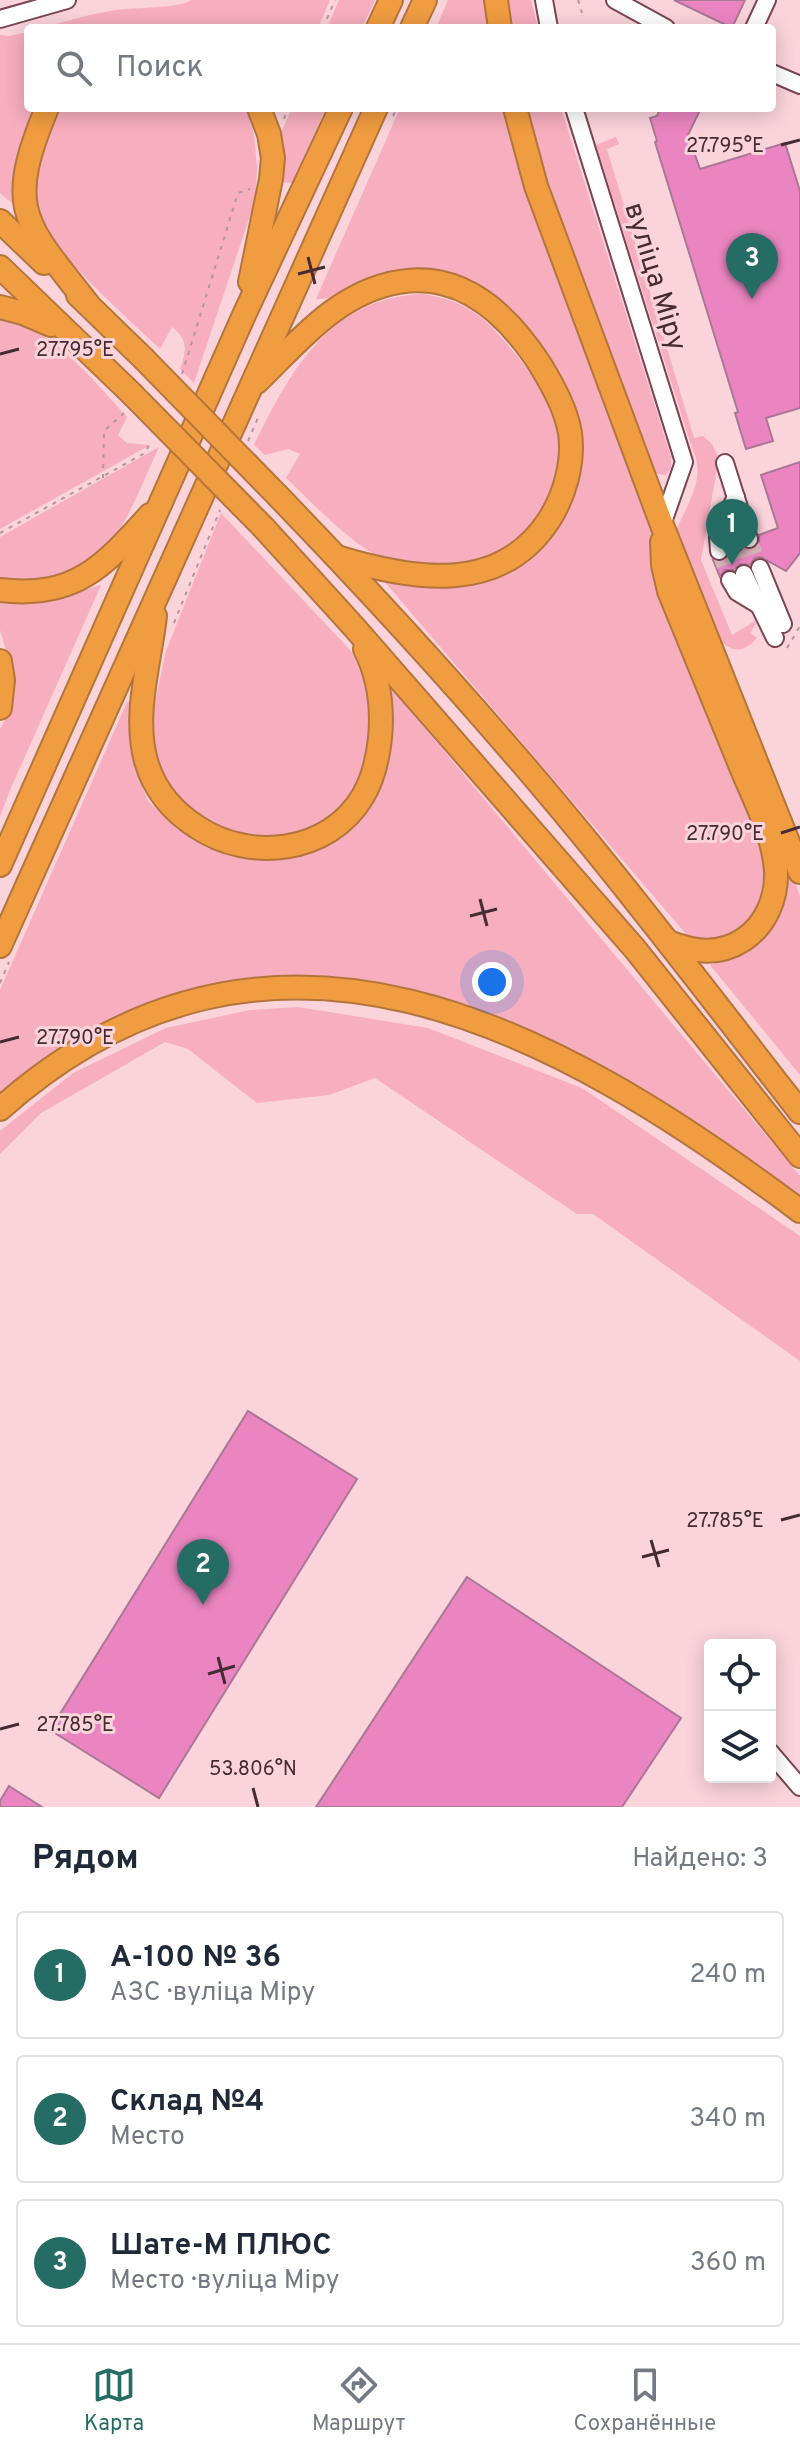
<!DOCTYPE html>
<html lang="ru">
<meta charset="utf-8">
<style>
body{margin:0;font-family:Overpass,sans-serif;background:#f2f2f3;color:#1f2937}
.controls{position:absolute;right:24px;bottom:24px;display:grid;overflow:hidden;border-radius:8px;box-shadow:0 4px 20px #0003}
.controls button{width:72px;height:72px;display:grid;place-items:center;padding:0;border:0;border-bottom:2px solid #e0e1e3;background:#fff;color:#1f2937;font:40px sans-serif}
.you{position:absolute;left:492px;top:982px;width:28px;height:28px;margin:-20px;border:6px solid #fff;border-radius:50%;background:#1a73e8;box-shadow:0 0 0 12px #1a73e833}
.badge{display:grid;place-items:center;width:52px;height:52px;border-radius:50%;background:#246c64;color:#fff;font-size:26px;font-weight:700}
.pin{position:absolute;translate:-50% -66px;filter:drop-shadow(0 2px 4px #0008)}
.pin::after{content:'';position:absolute;top:42px;width:28px;height:24px;background:inherit;clip-path:polygon(0 0,100% 0,50% 100%)}
.list{margin:0;padding:0;list-style:none}
h2{display:flex;justify-content:space-between;align-items:center;height:104px;margin:0;padding:0 32px;font-size:34px}
h2 small{font-size:26px;font-weight:400;color:#747a83}
.list li{display:grid;grid-template-columns:52px 1fr auto;gap:24px;align-items:center;box-sizing:border-box;height:128px;margin:0 16px 16px;padding:0 16px;border:2px solid #e0e1e3;border-radius:8px}
.list b{display:block;font-size:30px;white-space:nowrap}
.list p{margin:0;font-size:26px;white-space:nowrap;color:#747a83}
.list em{font-size:26px;font-style:normal;color:#747a83}
.icon{flex:none;width:44px;height:44px;fill:none;stroke:currentColor;stroke-width:2;stroke-linecap:round;stroke-linejoin:round}
.map{position:relative;flex:none;width:800px;height:1807px;overflow:hidden}
.search{position:absolute;background:#fff;box-shadow:0 4px 20px #0003;left:24px;right:24px;top:24px;height:88px;display:flex;align-items:center;gap:20px;box-sizing:border-box;padding:0 28px;border-radius:8px;color:#747a83;font-size:30px}
.sheet{height:536px;background:#fff}
nav{display:flex;justify-content:space-around;align-items:center;box-sizing:border-box;height:112px;border-top:2px solid #e0e1e3;background:#fff;font-size:22px;color:#747a83}
nav a{display:grid;justify-items:center;gap:4px}
nav .on{color:#246c64}
.map>svg:first-child{display:block}
.green{fill:#f7aebf}
.building{fill:#eb85c2;stroke:#aa7794;stroke-width:2}
.lines{fill:none;stroke-linecap:round;stroke-linejoin:round}
.minor-tunnel{stroke:#d6b2b9;stroke-width:16;stroke-dasharray:16 8;stroke-linecap:butt}
.minor-casing{stroke:#7a4452;stroke-width:20}
.highway-casing{stroke:#b4753c;stroke-width:26}
.path{stroke:#b6959c;stroke-width:2;stroke-dasharray:4 6;stroke-linecap:butt}
.minor{stroke:#fff;stroke-width:16}
.highway{stroke:#f09c41;stroke-width:22}
.highway-bridge-casing{stroke:#b4753c;stroke-width:26;stroke-linecap:butt}
.highway-bridge{stroke:#f09c41;stroke-width:22}
.ticks{fill:none;stroke:#452c32;stroke-width:3}
.labels{text-anchor:middle;dominant-baseline:central;stroke-width:6;stroke-linejoin:round;paint-order:stroke}
.street-label{font-size:28px;fill:#452c32;stroke:#fad3db}
.ticks-label{font-size:20px;text-anchor:middle;fill:#452c32;stroke:#fad3db;stroke-width:6;stroke-linejoin:round;paint-order:stroke}
</style>
<div class="map">
<svg width="800" height="1807" viewBox="0 0 800 1807">
<rect width="100%" height="100%" fill="#fad3db"/>
<g class="green">
<path d="M191 0H330L318 28H42C66 21 91 14 116 10 135 7 178 9 191 0Z"/>
<polygon points="339,0 375,0 362,28 327,28"/>
<polygon points="448,0 486,0 489,28 436,28"/>
<polygon points="509,0 531,0 538,28 511,28"/>
<polygon points="28,32 28,108 36,108 19,158 14,205 0,193 0,35 9,36"/>
<path d="M55 108H246L254 134 257 168 255 201 194 383 180 369C187 351 188 339 172 327L160 349C127 317 44 247 35 204 29 172 45 138 55 108Z"/>
<polygon points="292,108 326,108 292,183 276,182 279,137"/>
<path d="M400 108H506C543 252 599 388 652 527L653 566 762 844C766 861 767 876 763 894 757 929 717 953 686 934L383 580C417 584 495 582 524 562 545 547 557 517 570 495 565 461 559 427 553 392 551 381 551 366 547 356 522 306 465 266 408 268 375 270 343 301 316 299Z"/>
<polygon points="527,108 561,108 671,457 671,469 665,475 654,473 600,330 534,140"/>
<path d="M616 137 619 144 607 149 694 438 703 436 712 444 719 458 701 560 732 635 755 621 756 624 750 633 757 638C745 652 732 654 719 639L676 531C688 502 707 478 692 448L596 145Z"/>
<path d="M422 294C465 300 485 317 512 350 532 374 557 408 560 440 563 475 551 504 530 530 526 536 521 545 515 549 481 570 422 573 385 559 354 548 312 502 286 478L300 454 288 449 265 455 254 445C290 371 330 298 422 294Z"/>
<path d="M0 317C49 325 95 382 127 417L118 435 127 443 150 445 0 529Z"/>
<path d="M159 447C132 504 115 571 44 581 30 583 14 580 0 580V537Z"/>
<polygon points="221,513 352,652 368,690 370,729 365,769 349,801 328,824 294,839 253,840 218,830 189,812 166,783 156,752 152,716 166,651"/>
<path d="M101 585 11 788 0 816V729L12 707 13 688 10 664 0 630V599C38 601 64 597 101 585Z"/>
<polygon points="387,683 800,1176 800,1202 714,1138 652,1097 567,1051 508,1021 445,999 385,986 327,979 271,977 237,979 138,1007 60,1049 0,1095 0,990 127,702 134,698 131,739 135,769 148,801 177,829 207,848 247,857 276,857 359,814"/>
<path d="M789 866 800 896V1075L710 965C759 949 784 916 789 866Z"/>
<polygon points="298,1007 428,1028 582,1088 800,1236 800,1361 593,1214 577,1214 375,1078 329,1095 257,1103 188,1049 165,1042 41,1113 0,1154 0,1131 73,1073 166,1028 250,1010"/>
</g>
<g class="building">
<polygon points="674,0 745,0 732,28"/>
<polygon points="660,108 701,108 688,135 700,169 785,143 800,191 800,408 766,418 773,441 746,449 735,413 738,412 655,142 657,141 650,118 657,116"/>
<polygon points="800,462 800,553 786,571 761,557 755,558 750,565 740,564 734,570 725,570 720,577 713,560 721,562 729,554 738,554 744,548 753,549 759,542 759,535 778,528 761,475"/>
<polygon points="248,1411 357,1479 159,1798 50,1730"/>
<polygon points="467,1577 681,1718 622,1807 316,1807"/>
<polygon points="9,1786 42,1807 0,1807 0,1801"/>
</g>
<g class="lines">
<g class="minor-tunnel">
<polyline points="749,539 760,568"/>
<polyline points="734,544 744,574"/>
<polyline points="719,551 730,580"/>
</g>
<g class="minor-casing">
<g id="minor">
<polyline points="544,0 549,28"/>
<polyline points="615,0 666,28"/>
<polyline points="0,19 67,0"/>
<polyline points="754,28 767,0"/>
<polyline points="772,73 800,85"/>
<polyline points="574,108 684,462 662,525"/>
<polyline points="725,463 749,539"/>
<polyline points="734,544 725,519 736,497"/>
<polyline points="719,551 718,537 725,519"/>
<polyline points="760,568 783,624"/>
<polyline points="744,574 775,638"/>
<polyline points="730,580 737,592 760,606"/>
<polyline points="770,1752 800,1787"/>
</g>
</g>
<g class="highway-casing">
<g id="highway">
<polyline points="496,0 500,28"/>
<polyline points="378,28 391,0"/>
<polyline points="412,28 425,0"/>
<path d="M47 108C4 211 25 223 88 304"/>
<polyline points="515,108 536,186 662,525 800,872"/>
<polyline points="0,221 44,263"/>
<polyline points="0,267 131,393"/>
<polyline points="250,282 271,179 273,158 269,134 259,108"/>
<polyline points="78,295 143,358"/>
<polyline points="0,307 23,313 51,325"/>
<path d="M257 382C298 342 338 292 399 282 463 271 509 316 541 366 553 386 566 409 570 433 574 462 565 495 549 520 500 595 414 580 340 558"/>
<path d="M279 497C357 578 434 661 508 747 610 864 704 989 800 1112"/>
<polyline points="264,528 354,627 635,949 800,1156"/>
<path d="M662 542 663 565 669 591C693 650 717 709 741 767 754 799 774 836 776 871 777 898 766 925 743 940 718 956 694 952 668 942"/>
<path d="M0 590C75 599 104 566 150 515"/>
<path d="M155 616C150 662 133 714 146 761 154 789 172 811 197 827 249 862 329 854 363 796 373 779 378 757 380 738 383 707 379 677 365 649"/>
<polyline points="0,661 3,680 0,708"/>
<polyline points="0,865 244,315 341,108"/>
<polyline points="0,946 376,108"/>
<path d="M0 1109C270 869 556 1028 800 1211"/>
</g>
</g>
<g class="path">
<polyline points="578,0 582,13"/>
<polyline points="323,28 335,0"/>
<polyline points="393,116 397,108"/>
<polyline points="284,119 288,108"/>
<polyline points="182,374 238,193 250,189"/>
<polyline points="248,441 258,418"/>
<polyline points="103,478 104,431 124,413"/>
<polyline points="0,533 145,453 151,441"/>
<polyline points="174,623 220,510"/>
<polyline points="787,648 800,626"/>
<polyline points="0,983 9,962"/>
</g>
<use href="#minor" class="minor"/>
<use href="#highway" class="highway"/>
<g class="highway-bridge-casing">
<g id="highway-bridge">
<polyline points="143,358 279,497"/>
<polyline points="131,393 264,528"/>
</g>
</g>
<use href="#highway-bridge" class="highway-bridge"/>
</g>
<path class="ticks" d="M781 145 800 140M308 257 315 284M298 274 325 267M0 354 19 349M781 833 800 827M480 899 487 926M470 916 497 909M0 1042 19 1037M781 1520 800 1515M651 1540 659 1567M642 1557 669 1550M218 1657 225 1684M208 1674 235 1666M0 1729 19 1724M253 1788 258 1807"/>
<g class="labels">
<g class="street-label">
<text transform="translate(654 277) rotate(73)">вуліца Міру</text>
</g>
</g>
<g class="ticks-label">
<text x="725" y="152">27.795°E</text>
<text x="75" y="356">27.795°E</text>
<text x="725" y="840">27.790°E</text>
<text x="75" y="1044">27.790°E</text>
<text x="725" y="1527">27.785°E</text>
<text x="75" y="1731">27.785°E</text>
<text x="253" y="1775">53.806°N</text>
</g>
</svg>
<div class="controls">
<button><svg class="icon" aria-label="locate" viewBox="0 0 24 24"><circle cx="12" cy="12" r="6"/><path d="M12 2v4M12 18v4M2 12h4M18 12h4"/></svg></button>
<button><svg class="icon" aria-label="layers" viewBox="0 0 24 24"><path d="M12 4l9 5-9 5-9-5zM3 14l9 5 9-5"/></svg></button>
</div>
<div class="you"></div>
<div class="pin badge" style="left:732px;top:565px">1</div>
<div class="pin badge" style="left:203px;top:1605px">2</div>
<div class="pin badge" style="left:752px;top:299px">3</div>
<div class="search"><svg class="icon" aria-label="search" viewBox="0 0 24 24"><circle cx="10" cy="10" r="6"/><path d="M15 15l6 6"/></svg>Поиск</div>
</div>
<section class="sheet">
<h2>Рядом<small>Найдено: 3</small></h2>
<ul class="list">
<li><span class="badge">1</span><div><b>А-100 № 36</b><p>АЗС · вуліца Міру</p></div><em>240 m</em></li>
<li><span class="badge">2</span><div><b>Склад №4</b><p>Место</p></div><em>340 m</em></li>
<li><span class="badge">3</span><div><b>Шате-М ПЛЮС</b><p>Место · вуліца Міру</p></div><em>360 m</em></li>
</ul>
</section>
<nav>
<a class="on"><svg class="icon" aria-label="map" viewBox="0 0 24 24"><path d="M3 6l6-2 6 2 6-2v14l-6 2-6-2-6 2zM9 4v14M15 6v14"/></svg>Карта</a>
<a><svg class="icon" aria-label="directions" viewBox="0 0 24 24"><path d="M12 3l9 9-9 9-9-9zM9 14v-3h6M13 9l2 2-2 2"/></svg>Маршрут</a>
<a><svg class="icon" aria-label="saved" viewBox="0 0 24 24"><path d="M7 4h10v16l-5-4-5 4z"/></svg>Сохранённые</a>
</nav>
